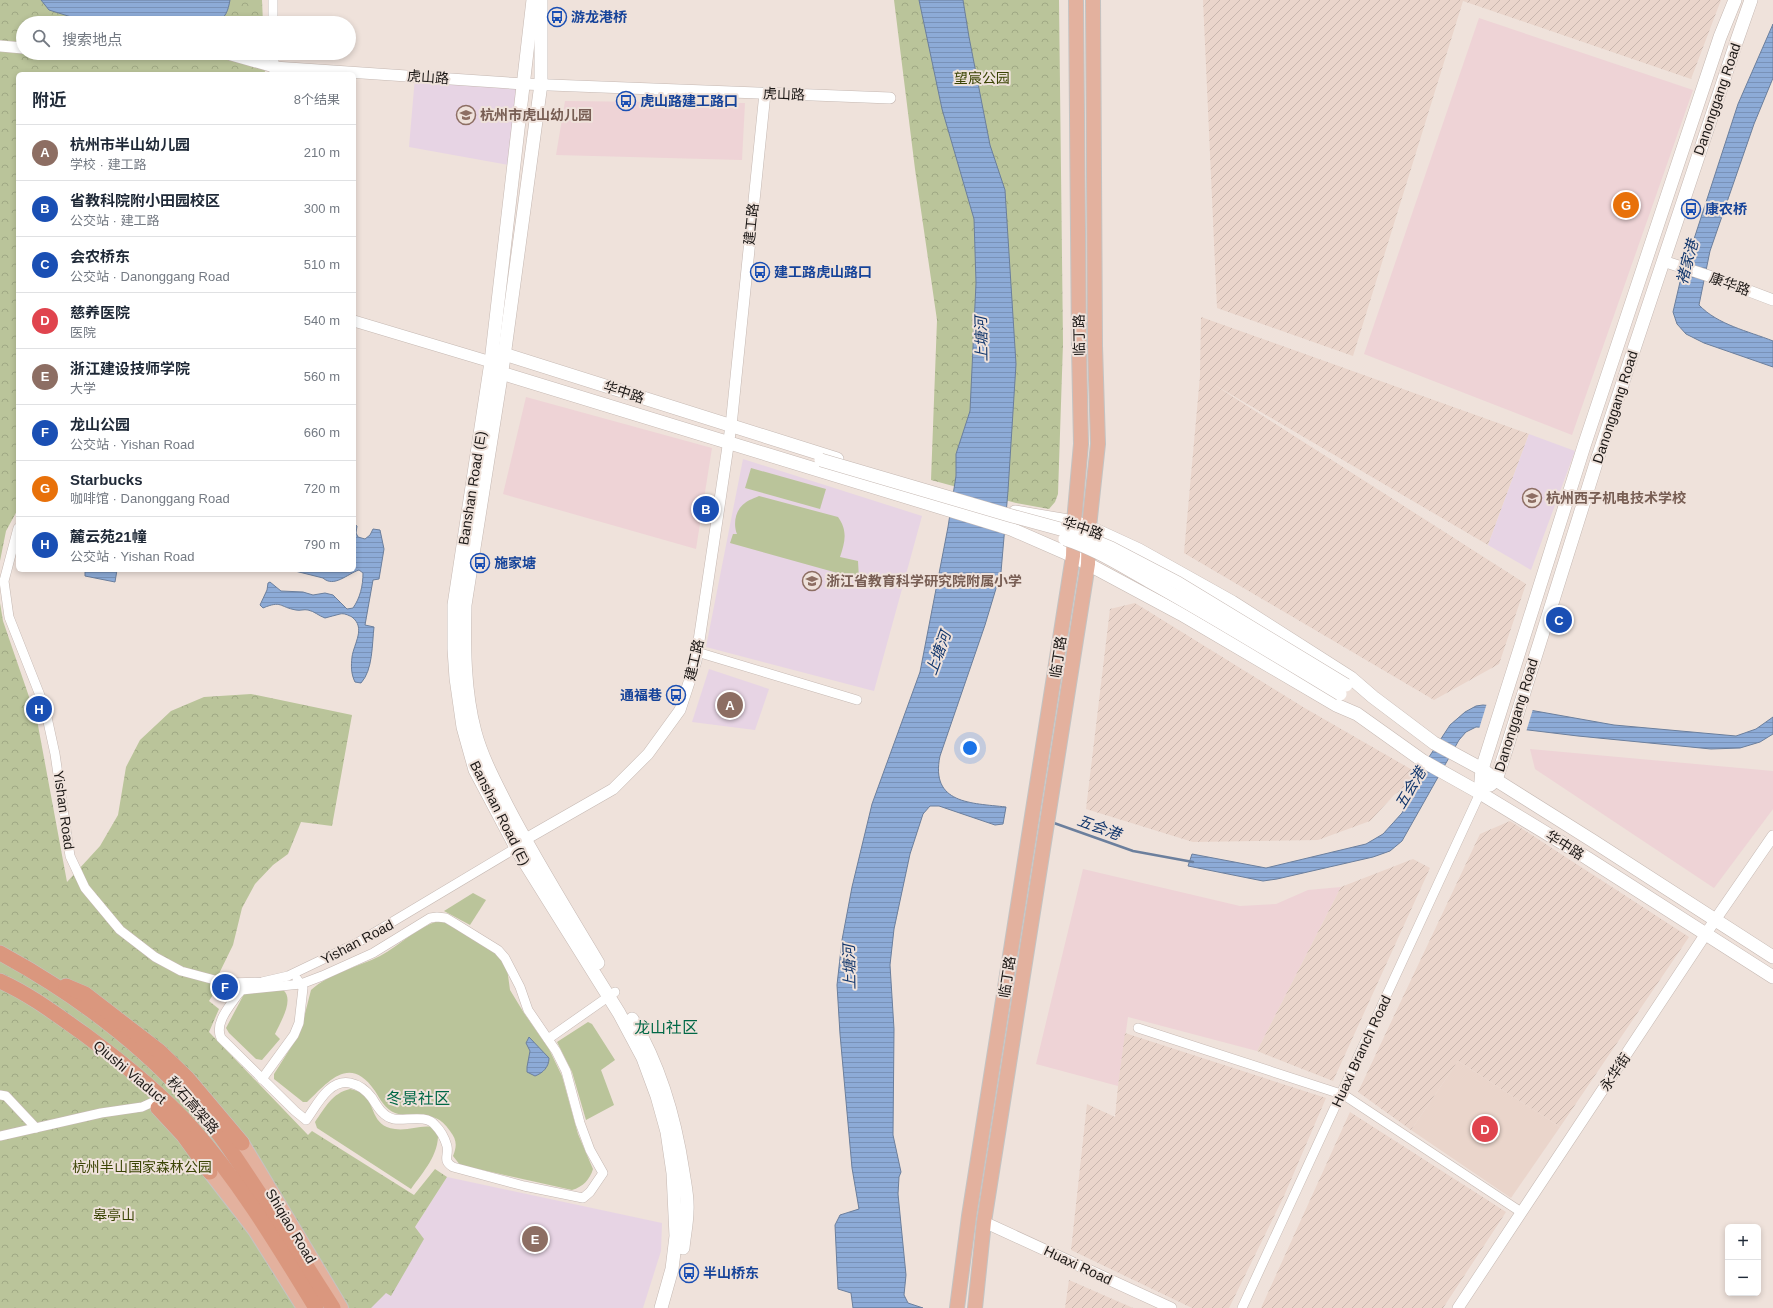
<!DOCTYPE html>
<html lang="zh">
<meta charset="utf-8">
<style>
body{margin:0;font-family:Helvetica,"Noto Sans SC",sans-serif;background:#f6f6f7;color:#1f2937}
.controls{position:absolute;right:12px;bottom:12px;display:grid;overflow:hidden;border-radius:6px;box-shadow:0 2px 6px #0003}
.controls button{width:36px;height:36px;display:grid;place-items:center;padding:0;border:0;border-bottom:1px solid #e0e1e3;background:#fff;color:#1f2937;font:20px sans-serif}
.you{position:absolute;left:970px;top:748px;width:14px;height:14px;margin:-10px;border:3px solid #fff;border-radius:50%;background:#1a73e8;box-shadow:0 0 0 6px #1a73e833}
.badge{display:grid;place-items:center;width:26px;height:26px;border-radius:50%;background:#d93025;color:#fff;font-size:13px;font-weight:700}
.pin{position:absolute;translate:-50% -50%;border:2px solid #fff;box-shadow:0 1px 4px #0006}
.list{margin:0;padding:0;list-style:none}
h2{display:flex;justify-content:space-between;align-items:center;height:52px;margin:0;padding:0 16px;font-size:17px}
h2 small{font-size:13px;font-weight:400;color:#747a83}
.list li{display:grid;grid-template-columns:26px 1fr auto;gap:12px;align-items:center;box-sizing:border-box;height:56px;padding:0 16px;border-top:1px solid #e0e1e3}
.list b{display:block;font-size:15px;white-space:nowrap}
.list p{margin:0;font-size:13px;white-space:nowrap;color:#747a83}
.list em{font-size:13px;font-style:normal;color:#747a83}
.icon{flex:none;width:22px;height:22px;fill:none;stroke:currentColor;stroke-width:2;stroke-linecap:round;stroke-linejoin:round}
.map{position:relative;flex:none;width:1773px;height:1308px;overflow:hidden}
.search{position:absolute;background:#fff;box-shadow:0 2px 6px #0003;left:16px;top:16px;width:340px;height:44px;display:flex;align-items:center;gap:10px;box-sizing:border-box;padding:0 14px;border-radius:22px;color:#747a83;font-size:15px}
.panel{position:absolute;background:#fff;box-shadow:0 2px 6px #0003;left:16px;top:72px;width:340px;height:500px;border-radius:6px}
.map>svg:first-child{display:block}
.commercial{fill:#eed3d6}
.industrial{fill:url(#industrial-furrows)}
.education{fill:#e7d4e4}
.built{fill:#ead5cb}
.green{fill:#bac49a}
.forest{fill:url(#forest-crowns)}
.water{fill:url(#water-rules);stroke:#6b7f9d}
.pier{fill:#efe2db}
.lines{fill:none;stroke-linecap:round;stroke-linejoin:round}
.stream{stroke:#6b7f9d;stroke-width:2.5}
.minor-casing{stroke:#c5b8b2;stroke-width:10}
.tertiary-casing{stroke:#c5b8b2;stroke-width:12}
.secondary-casing{stroke:#c5b8b2;stroke-width:14}
.primary-casing{stroke:#c4c3c2;stroke-width:16}
.trunk-casing{stroke:#c4c3c2;stroke-width:16}
.minor{stroke:#fff;stroke-width:9}
.tertiary{stroke:#fff;stroke-width:11}
.secondary{stroke:#fff;stroke-width:13}
.primary{stroke:#e3b19e;stroke-width:14}
.trunk{stroke:#da977e;stroke-width:15}
.secondary-bridge-casing{stroke:#c5b8b2;stroke-width:14;stroke-linecap:butt}
.secondary-bridge{stroke:#fff;stroke-width:13}
.labels{text-anchor:middle;dominant-baseline:central;stroke-width:4;stroke-linejoin:round;paint-order:stroke}
.transit-label{font-size:14px;font-weight:bold;fill:#164399;stroke:#efe2db;text-anchor:start}
.street-label{font-size:14px;fill:#1c1816;stroke:#efe2db}
.park-label{font-size:14px;fill:#3b4405;stroke:#efe2db}
.education-label{font-size:14px;font-weight:bold;fill:#785e54;stroke:#efe2db;text-anchor:start}
.water-label{font-size:15px;font-style:italic;fill:#12376d;stroke:#efe2db}
.quarter-label{font-size:16px;fill:#006846;stroke:#efe2db}
</style>
<div class="map">
<svg width="1773" height="1308" viewBox="0 0 1773 1308">
<defs>
<pattern id="industrial-furrows" width="10" height="10" patternUnits="userSpaceOnUse"><rect width="10" height="10" fill="#ead5cb"/><path d="M-1 1l2-2M0 10L10 0M9 11l2-2" fill="none" stroke="#c8b6ae"/></pattern>
<pattern id="forest-crowns" width="20" height="18" patternUnits="userSpaceOnUse"><rect width="20" height="18" fill="#bac49a"/><path d="M2 6a3 3 0 1 1 6 0M12 15a3 3 0 1 1 6 0" fill="none" stroke="#9fa884"/></pattern>
<pattern id="water-rules" width="6" height="5" patternUnits="userSpaceOnUse"><rect width="6" height="5" fill="#8dabd7"/><path d="M0 2.5h6" fill="none" stroke="#7992b8"/></pattern>
</defs>
<rect width="100%" height="100%" fill="#efe2db"/>
<g class="commercial">
<polygon points="1479,18 1693,90 1572,435 1364,354"/>
<polygon points="565,101 745,103 742,160 556,155"/>
<polygon points="526,397 712,448 696,549 503,494"/>
<polygon points="1530,749 1773,771 1773,809 1714,888 1535,769"/>
<polygon points="1083,869 1240,906 1276,904 1308,890 1341,887 1257,1051 1128,1017 1118,1086 1036,1064"/>
</g>
<g class="industrial">
<polygon points="1203,0 1721,0 1691,79 1463,1 1353,356 1217,308"/>
<polygon points="1201,317 1529,434 1488,545 1213,384 1526,584 1499,664 1434,700 1184,553 1200,376"/>
<polygon points="1135,603 1303,707 1421,775 1394,795 1370,821 1318,840 1193,842 1086,809 1110,609"/>
<polygon points="1510,821 1689,937 1560,1127 1458,1061 1411,1130 1358,1092 1480,834"/>
<polygon points="1413,859 1430,868 1333,1081 1257,1051 1341,887"/>
<polygon points="1125,1033 1326,1098 1284,1196 1229,1308 1192,1308 1071,1250 1087,1104 1115,1117 1118,1086"/>
<polygon points="1350,1112 1506,1212 1443,1308 1261,1308"/>
<polygon points="1069,1280 1133,1308 1065,1308"/>
</g>
<g class="education">
<polygon points="415,77 524,84 514,166 409,147"/>
<polygon points="1529,434 1575,451 1531,570 1488,545"/>
<polygon points="743,459 922,516 874,691 706,647"/>
<polygon points="709,669 769,689 755,730 692,722"/>
<polygon points="447,1177 662,1223 661,1251 643,1308 370,1308 415,1227"/>
</g>
<polygon class="built" points="1458,1061 1560,1127 1511,1198 1411,1130"/>
<g class="green">
<polygon points="751,468 826,489 820,509 745,488"/>
<path d="M759 496 838 517C848 531 845 542 840 557L858 561 859 579 730 543 733 534H737C733 524 735 510 745 503 748 500 755 498 759 496Z"/>
<polygon points="473,893 486,900 470,925 444,911"/>
<path d="M438 921 444 922 499 954 507 968 510 990 524 1013 549 1049 562 1076 578 1134 593 1169C590 1179 583 1187 572 1190L460 1165 453 1156C457 1146 457 1140 450 1131 433 1106 418 1122 395 1113 385 1109 380 1099 375 1091 350 1054 329 1081 307 1102H303L274 1079V1074L300 1033 311 990C330 973 358 967 380 956 400 945 416 928 438 921Z"/>
<path d="M283 990C295 999 280 1023 275 1034L280 1039 262 1060 256 1059 229 1033 226 1028 244 994Z"/>
<polygon points="588,1022 592,1024 615,1060 601,1070 614,1105 586,1120 572,1072 557,1042"/>
<path d="M350 1089C354 1090 359 1091 362 1093 376 1103 370 1126 395 1129 408 1131 420 1125 432 1127L438 1133C439 1155 423 1172 411 1189L317 1128 315 1122C325 1108 332 1093 350 1089Z"/>
</g>
<g class="forest">
<polygon points="0,0 262,0 263,23 23,23 23,53 264,53 265,74 18,74 18,509 6,531 0,561"/>
<polygon points="894,0 1059,0 1063,343 1058,494 1055,502 1049,509 1016,503 931,480 937,320 915,169"/>
<polygon points="0,603 3,621 37,720 67,882 100,846 118,815 126,767 140,740 171,711 204,697 251,694 352,715 332,826 301,822 288,854 273,865 255,884 242,908 233,945 212,988 216,990 209,1001 219,1009 209,1032 308,1135 312,1131 414,1195 435,1169 447,1177 415,1227 424,1239 391,1296 386,1293 371,1308 0,1308"/>
</g>
<g class="water">
<path d="M41 0H230C228 11 226 18 215 23H105L84 21 49 10Z"/>
<path d="M919 0H963L969 37 990 145 1005 190 1016 364 1008 491 1001 572 985 625 940 756C930 804 971 803 1006 807L1003 824 995 825 939 806H930L923 814 910 854 894 929 890 965 894 1029 893 1135 901 1172 899 1177 898 1194 906 1275 904 1295 908 1303 923 1308H853L851 1293 838 1289 835 1225 840 1215 859 1209 852 1168 840 1034 837 985 842 940 852 887 872 804 920 672 948 527 956 476V454L970 411 976 283 974 219 942 109Z"/>
<path d="M1773 24V78L1754 124 1710 251 1699 305C1718 325 1748 331 1773 341V367L1704 343 1686 334 1677 324 1673 312 1680 282 1738 104Z"/>
<path d="M354 524 357 526 356 533 358 537 365 539 370 535 373 529 380 530 384 549 379 579 373 580 365 625 374 627C372 644 373 670 361 683L355 682C351 674 351 666 352 657 354 643 366 628 352 617 348 615 344 613 340 614 335 615 330 617 325 618 319 616 314 611 308 610 304 609 300 611 296 610 279 607 282 600 263 608L260 605 267 590 268 583 270 582 281 591 303 592 313 595 325 593 333 595 347 609 353 608C360 598 363 586 363 573L359 570C347 574 334 588 323 578L291 570H354Z"/>
<polygon points="85,570 117,570 115,582 85,576"/>
<polygon points="1483,705 1524,709 1614,725 1736,736 1756,729 1773,717 1773,734 1760,742 1740,748 1711,749 1578,736 1520,729 1476,727 1466,732 1459,740 1402,841 1390,851 1373,857 1277,879 1263,881 1188,866 1192,854 1266,868 1366,844 1383,834 1402,813 1429,757 1450,725 1465,712 1476,706"/>
<path d="M529 1037 549 1058C549 1067 543 1073 535 1076L527 1072V1067L530 1051 526 1043Z"/>
</g>
<polygon class="pier" points="1487,703 1533,709 1526,732 1479,729"/>
<g class="lines">
<polyline class="stream" points="1054,823 1133,851 1193,862"/>
<g class="minor-casing">
<g id="minor">
<polyline points="273,0 273,23"/>
<polyline points="274,53 274,74"/>
<polyline points="18,528 4,581 9,617 45,708 55,754 70,856 85,888 120,930 155,957 181,971 226,983 262,982 288,976 357,943 516,848"/>
<polyline points="697,652 857,700"/>
<path d="M437 917 446 918 456 924 498 950 505 958 520 987 528 1010 556 1051 566 1071 580 1123 590 1150 603 1173 590 1192 583 1198 524 1186 453 1167C442 1160 449 1157 447 1146 445 1139 440 1130 435 1125 427 1114 405 1121 394 1119 383 1117 377 1106 372 1098 366 1090 360 1085 350 1083 329 1079 317 1105 306 1120L295 1111 221 1038C214 1023 230 1006 238 994L242 990 301 984 322 976 373 953 430 918Z"/>
<polyline points="1138,1028 1344,1095 1521,1212"/>
<polyline points="548,1039 615,992"/>
<polyline points="262,1079 294,1035 299,1023 303,988 297,979"/>
<polyline points="0,1095 6,1096 36,1128"/>
<polyline points="0,1136 101,1113 142,1107 153,1102"/>
<polyline points="1242,1308 1480,793"/>
</g>
</g>
<g class="tertiary-casing">
<g id="tertiary">
<polyline points="0,46 23,48"/>
<polyline points="99,53 120,54 164,53"/>
<polyline points="224,53 274,67 524,84 890,98"/>
<polyline points="1663,261 1715,278 1773,300"/>
<polyline points="354,321 491,362"/>
<polyline points="520,845 524,840 613,789 648,754 680,710 696,661 731,426 765,93"/>
<polyline points="984,1222 1171,1308"/>
<polyline points="1458,1308 1715,920 1773,836"/>
</g>
</g>
<g class="secondary-casing">
<g id="secondary">
<polyline points="533,0 491,362 454,605 454,649 456,678 463,727 475,770 519,853 619,1013 643,1058 657,1096 667,1132 673,1173 676,1236 672,1269 661,1308"/>
<path d="M541 0V84L503 364 465 605C464 647 464 691 475 732 482 758 495 782 507 806 535 860 567 911 598 963"/>
<polyline points="837,459 504,354 491,362 501,373 1011,529 1073,556 1181,614 1336,705 1357,714 1423,761 1480,793 1587,858 1773,977"/>
<polyline points="1015,512 1074,522 1089,527 1139,550 1232,602 1351,678 1373,697 1434,743 1482,769 1496,780 1593,841 1773,957"/>
<polyline points="1490,785 1496,780 1506,750 1597,460 1736,43 1751,0"/>
<polyline points="1480,793 1482,769 1584,446 1720,37 1735,0"/>
<path d="M632 1019C660 1066 675 1118 683 1172 685 1185 688 1198 687 1211 687 1223 684 1236 683 1248"/>
</g>
</g>
<g class="primary-casing">
<g id="primary">
<polyline points="242,1143 341,1308"/>
<polyline points="210,1172 255,1230 304,1308"/>
<polyline points="957,1308 969,1216 1073,556 1074,522 1081,444 1079,348 1076,0"/>
<polyline points="975,1308 984,1222 1088,564 1089,527 1098,444 1095,346 1093,0"/>
</g>
</g>
<g class="trunk-casing">
<g id="trunk">
<path d="M0 953C70 991 138 1041 191 1100 218 1129 239 1163 261 1196 285 1233 309 1270 333 1308"/>
<path d="M0 981C31 995 57 1015 84 1034 122 1062 160 1093 192 1128 240 1182 278 1246 316 1308"/>
<polyline points="66,986 85,994 159,1051 188,1079 242,1143"/>
<polyline points="158,1108 184,1136 210,1172"/>
</g>
</g>
<use href="#minor" class="minor"/>
<use href="#tertiary" class="tertiary"/>
<use href="#secondary" class="secondary"/>
<use href="#primary" class="primary"/>
<use href="#trunk" class="trunk"/>
<g class="secondary-bridge-casing">
<g id="secondary-bridge">
<polyline points="821,460 1012,516 1075,533 1111,548 1178,583 1346,685"/>
<path d="M1065 539C1094 548 1122 566 1149 581 1214 617 1277 656 1340 694"/>
</g>
</g>
<use href="#secondary-bridge" class="secondary-bridge"/>
</g>
<defs>
<g id="bus-ring" transform="scale(1)"><circle r="9.5" fill="#efe2db" stroke="#1a4fb4" stroke-width="1.5"/><path d="M-5-6H5V4H4V6H2V4H-2V6H-4V4H-5ZM-3.5-4V0h7V-4ZM-3.5 1.2v1.5H-2V1.2ZM2 1.2v1.5H3.5V1.2Z" fill="#1a4fb4"/></g>
<g id="school-ring" transform="scale(1)"><circle r="9.5" fill="#efe2db" stroke="#8d6e63" stroke-width="1.5"/><path d="M0-5L7-2L0 1L-7-2ZM-4 1L0 2.5L4 1V4Q0 6-4 4Z" fill="#8d6e63"/></g>
</defs>
<g fill-rule="evenodd">
<use href="#bus-ring" x="557" y="17"/>
<use href="#bus-ring" x="626" y="101"/>
<use href="#school-ring" x="466" y="115"/>
<use href="#bus-ring" x="1691" y="209"/>
<use href="#bus-ring" x="760" y="272"/>
<use href="#school-ring" x="1532" y="498"/>
<use href="#bus-ring" x="480" y="563"/>
<use href="#school-ring" x="812" y="581"/>
<use href="#bus-ring" x="676" y="695"/>
<use href="#bus-ring" x="689" y="1273"/>
</g>
<g class="labels">
<g class="transit-label">
<text x="571" y="17">游龙港桥</text>
<text x="640" y="101">虎山路建工路口</text>
<text x="1705" y="209">康农桥</text>
<text x="774" y="272">建工路虎山路口</text>
<text x="494" y="563">施家塘</text>
<text x="662" y="695" text-anchor="end">通福巷</text>
<text x="703" y="1273">半山桥东</text>
</g>
<g class="street-label">
<text transform="translate(428 77) rotate(4)">虎山路</text>
<text transform="translate(784 94) rotate(2)">虎山路</text>
<text transform="translate(1717 99) rotate(-71)">Danonggang Road</text>
<text transform="translate(751 224) rotate(-84)">建工路</text>
<text transform="translate(1730 284) rotate(20)">康华路</text>
<text transform="translate(1079 335) rotate(-91)">临丁路</text>
<text transform="translate(624 392) rotate(18)">华中路</text>
<text transform="translate(1615 407) rotate(-72)">Danonggang Road</text>
<text transform="translate(472 488) rotate(-81)">Banshan Road (E)</text>
<text transform="translate(1083 528) rotate(19)">华中路</text>
<text transform="translate(1058 657) rotate(-81)">临丁路</text>
<text transform="translate(694 660) rotate(-77)">建工路</text>
<text transform="translate(1516 715) rotate(-73)">Danonggang Road</text>
<text transform="translate(64 810) rotate(82)">Yishan Road</text>
<text transform="translate(500 813) rotate(63)">Banshan Road (E)</text>
<text transform="translate(1565 845) rotate(32)">华中路</text>
<text transform="translate(357 942) rotate(-28)">Yishan Road</text>
<text transform="translate(1007 977) rotate(-81)">临丁路</text>
<text transform="translate(1361 1051) rotate(-65)">Huaxi Branch Road</text>
<text transform="translate(130 1072) rotate(40)">Qiushi Viaduct</text>
<text transform="translate(1615 1072) rotate(-56)">永华街</text>
<text transform="translate(193 1105) rotate(49)">秋石高架路</text>
<text transform="translate(291 1226) rotate(59)">Shiqiao Road</text>
<text transform="translate(1078 1265) rotate(25)">Huaxi Road</text>
</g>
<g class="park-label">
<text x="982" y="78">望宸公园</text>
<text x="142" y="1167">杭州半山国家森林公园</text>
<text x="114" y="1215">皋亭山</text>
</g>
<g class="education-label">
<text x="480" y="115">杭州市虎山幼儿园</text>
<text x="1546" y="498">杭州西子机电技术学校</text>
<text x="826" y="581">浙江省教育科学研究院附属小学</text>
</g>
<g class="water-label">
<text transform="translate(1687 262) rotate(-75)">褚家港</text>
<text transform="translate(981 339) rotate(-91)">上塘河</text>
<text transform="translate(938 653) rotate(-70)">上塘河</text>
<text transform="translate(1410 788) rotate(-59)">五会港</text>
<text transform="translate(1099 827) rotate(20)">五会港</text>
<text transform="translate(849 967) rotate(-91)">上塘河</text>
</g>
<g class="quarter-label">
<text x="666" y="1027">龙山社区</text>
<text x="418" y="1098">冬景社区</text>
</g>
</g>
</svg>
<div class="controls">
<button>+</button>
<button>−</button>
</div>
<div class="you"></div>
<div class="pin badge" style="left:730px;top:705px;background:#8d6e63">A</div>
<div class="pin badge" style="left:706px;top:509px;background:#1a4fb4">B</div>
<div class="pin badge" style="left:1559px;top:620px;background:#1a4fb4">C</div>
<div class="pin badge" style="left:1485px;top:1129px;background:#e0444e">D</div>
<div class="pin badge" style="left:535px;top:1239px;background:#8d6e63">E</div>
<div class="pin badge" style="left:225px;top:987px;background:#1a4fb4">F</div>
<div class="pin badge" style="left:1626px;top:205px;background:#e8710a">G</div>
<div class="pin badge" style="left:39px;top:709px;background:#1a4fb4">H</div>
<div class="search"><svg class="icon" aria-label="search" viewBox="0 0 24 24"><circle cx="10" cy="10" r="6"/><path d="M15 15l6 6"/></svg>搜索地点</div>
<section class="panel">
<h2>附近<small>8个结果</small></h2>
<ul class="list">
<li><span class="badge" style="background:#8d6e63">A</span><div><b>杭州市半山幼儿园</b><p>学校 · 建工路</p></div><em>210 m</em></li>
<li><span class="badge" style="background:#1a4fb4">B</span><div><b>省教科院附小田园校区</b><p>公交站 · 建工路</p></div><em>300 m</em></li>
<li><span class="badge" style="background:#1a4fb4">C</span><div><b>会农桥东</b><p>公交站 · Danonggang Road</p></div><em>510 m</em></li>
<li><span class="badge" style="background:#e0444e">D</span><div><b>慈养医院</b><p>医院</p></div><em>540 m</em></li>
<li><span class="badge" style="background:#8d6e63">E</span><div><b>浙江建设技师学院</b><p>大学</p></div><em>560 m</em></li>
<li><span class="badge" style="background:#1a4fb4">F</span><div><b>龙山公园</b><p>公交站 · Yishan Road</p></div><em>660 m</em></li>
<li><span class="badge" style="background:#e8710a">G</span><div><b>Starbucks</b><p>咖啡馆 · Danonggang Road</p></div><em>720 m</em></li>
<li><span class="badge" style="background:#1a4fb4">H</span><div><b>麓云苑21幢</b><p>公交站 · Yishan Road</p></div><em>790 m</em></li>
</ul>
</section>
</div>
